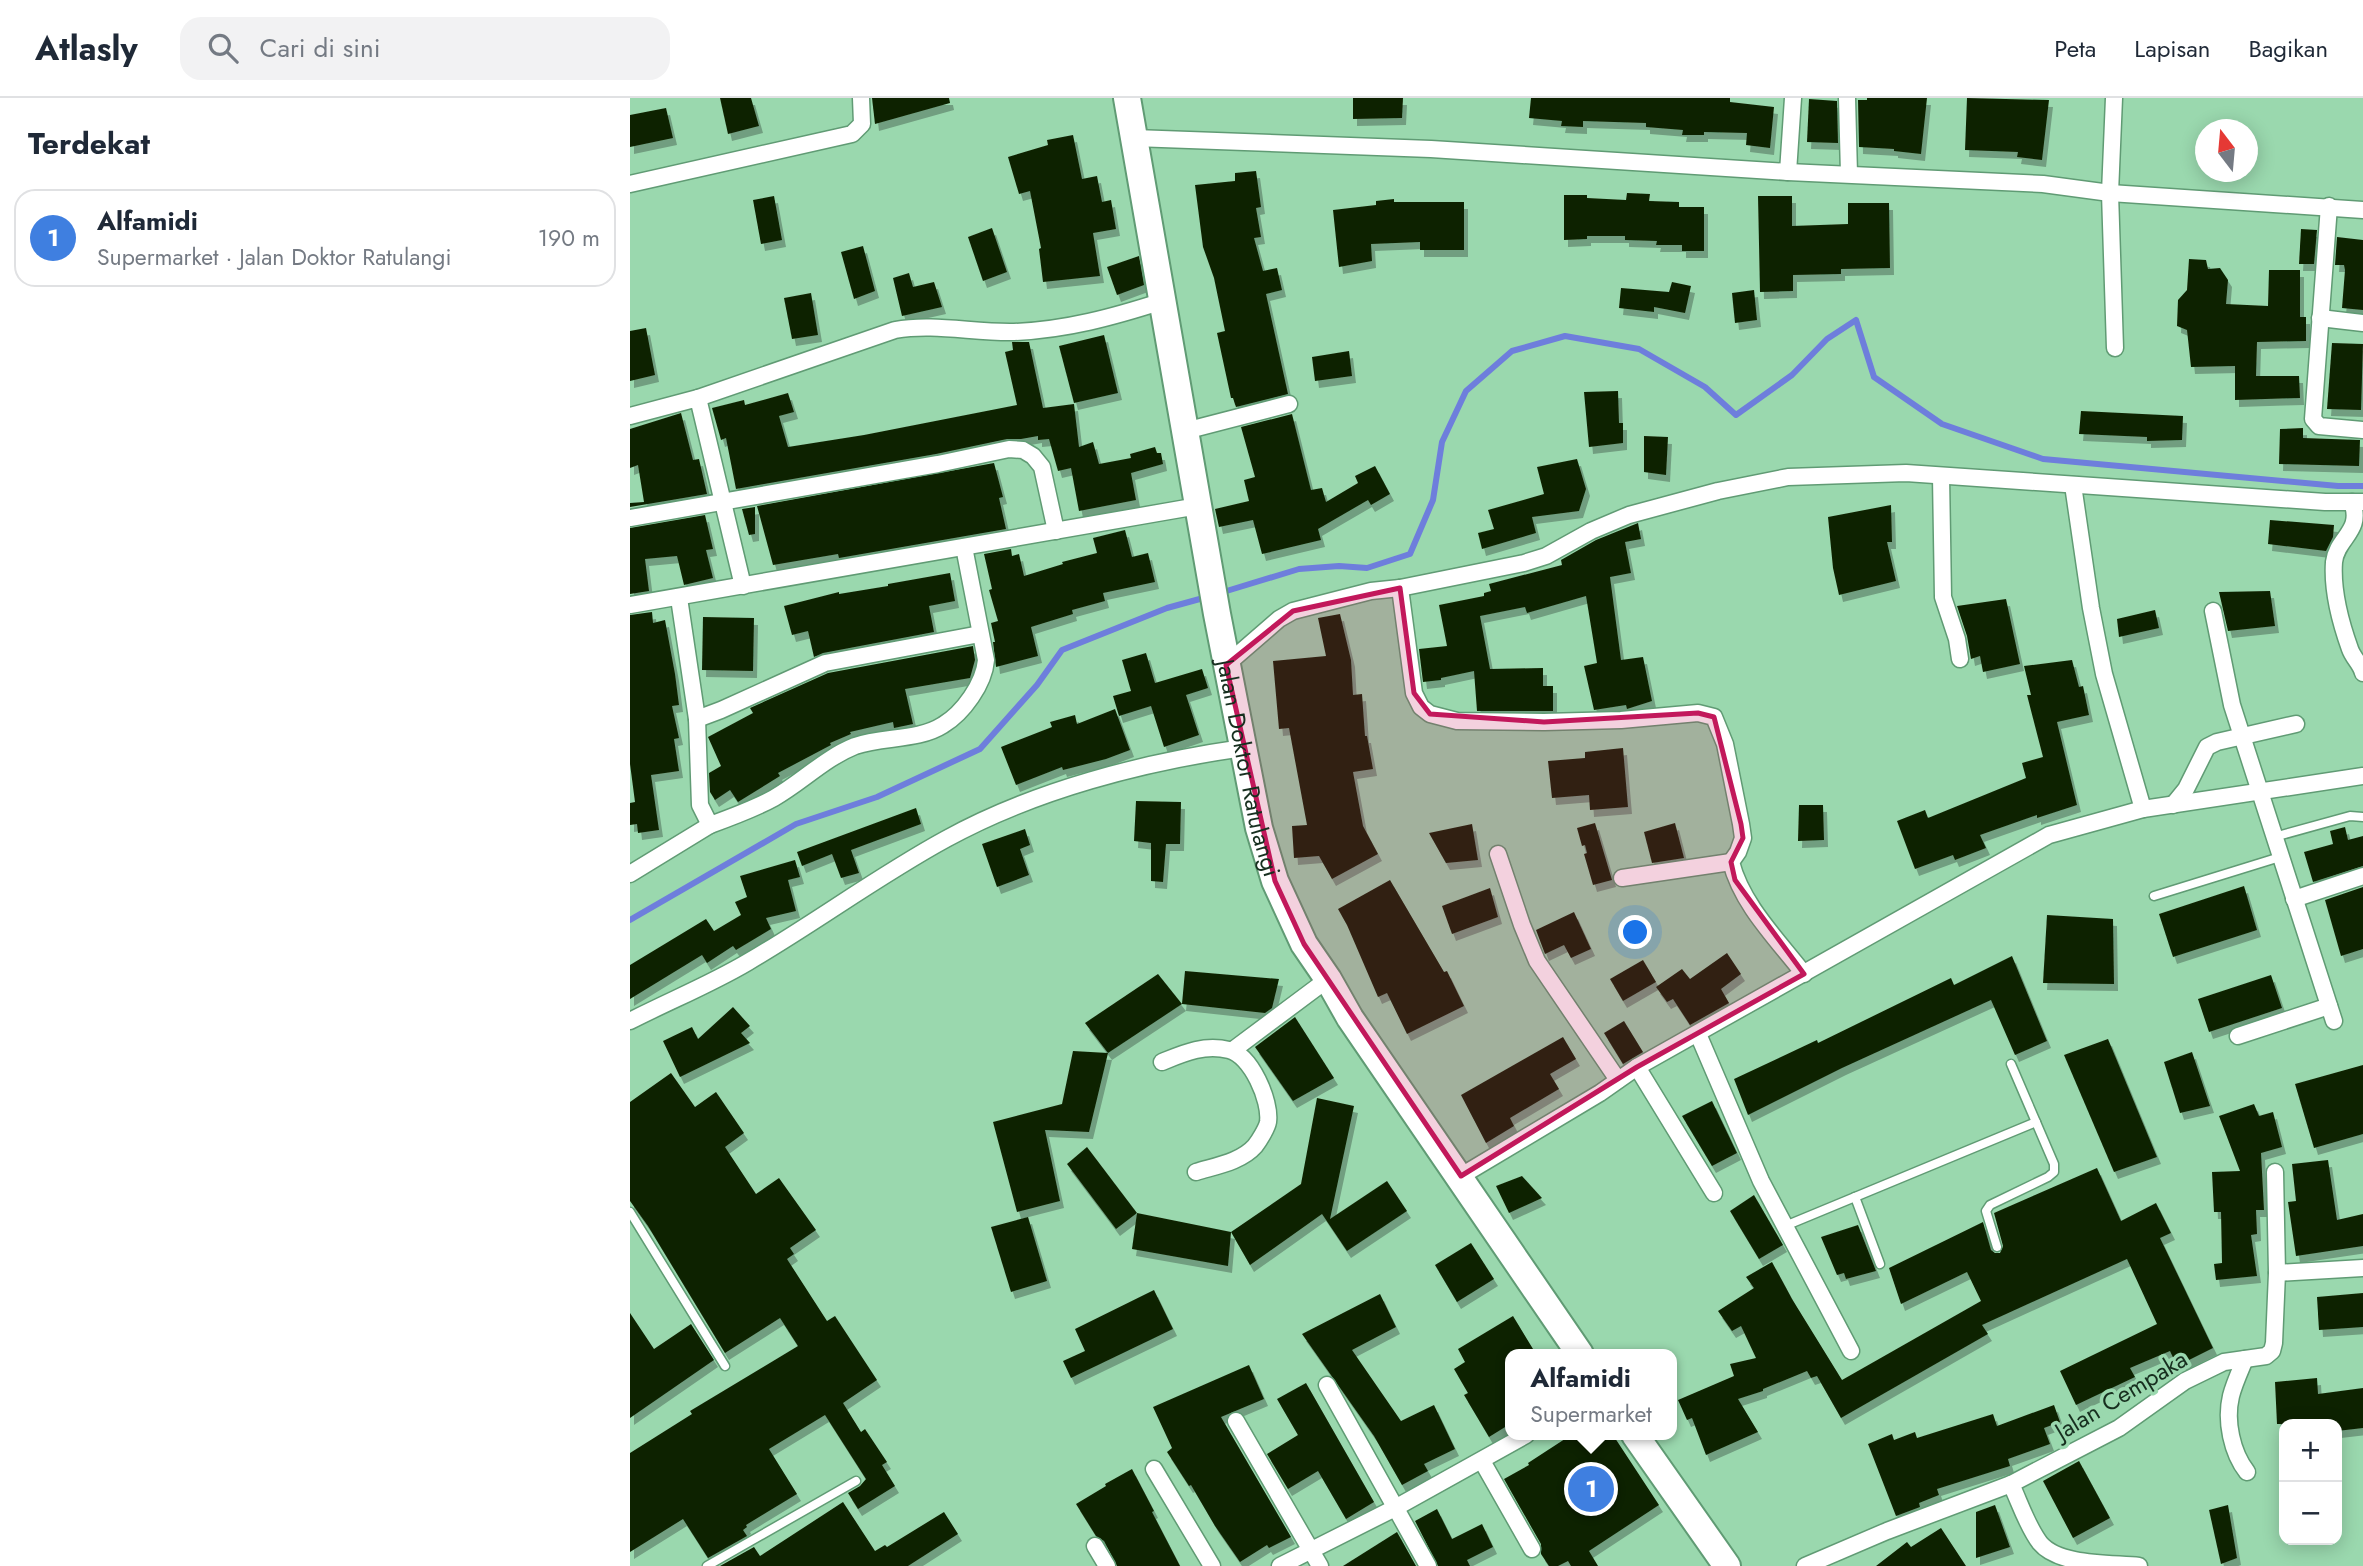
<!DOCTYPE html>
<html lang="id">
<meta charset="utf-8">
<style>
body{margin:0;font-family:Jost,sans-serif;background:#f2f2f3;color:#1f2937}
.controls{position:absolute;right:21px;bottom:21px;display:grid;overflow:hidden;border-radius:14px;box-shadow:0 4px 18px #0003}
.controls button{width:63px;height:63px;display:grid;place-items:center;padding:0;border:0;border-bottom:2px solid #e0e1e3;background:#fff;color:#1f2937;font:35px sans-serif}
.compass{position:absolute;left:1565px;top:21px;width:63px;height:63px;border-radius:50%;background:#fff;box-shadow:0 4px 18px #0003;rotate:344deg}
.you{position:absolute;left:1006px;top:835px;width:24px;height:24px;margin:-18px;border:5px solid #fff;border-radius:50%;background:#1a73e8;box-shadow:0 0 0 10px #1a73e833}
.badge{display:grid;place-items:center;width:46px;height:46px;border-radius:50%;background:#0f766e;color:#fff;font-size:23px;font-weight:700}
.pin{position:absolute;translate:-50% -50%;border:4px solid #fff;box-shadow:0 2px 7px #0006}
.popup{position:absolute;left:875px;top:1251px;width:172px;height:91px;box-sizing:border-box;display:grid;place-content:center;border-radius:14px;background:#fff;filter:drop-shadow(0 2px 5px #0005);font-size:23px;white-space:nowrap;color:#747a83}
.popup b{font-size:26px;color:#1f2937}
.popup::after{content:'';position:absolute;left:50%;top:100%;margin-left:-14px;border:14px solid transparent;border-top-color:#fff}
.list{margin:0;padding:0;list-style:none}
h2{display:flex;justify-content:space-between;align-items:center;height:91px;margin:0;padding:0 28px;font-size:30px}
h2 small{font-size:23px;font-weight:400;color:#747a83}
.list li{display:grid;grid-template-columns:46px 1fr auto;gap:21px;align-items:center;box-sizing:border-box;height:98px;margin:0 14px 14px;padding:0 14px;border:2px solid #e0e1e3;border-radius:21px}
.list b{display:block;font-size:26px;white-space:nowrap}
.list p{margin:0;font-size:23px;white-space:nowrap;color:#747a83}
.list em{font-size:23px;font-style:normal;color:#747a83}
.icon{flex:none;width:38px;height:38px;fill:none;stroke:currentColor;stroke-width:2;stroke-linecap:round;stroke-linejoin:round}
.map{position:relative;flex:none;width:1733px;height:1468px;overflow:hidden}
header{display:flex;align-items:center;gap:42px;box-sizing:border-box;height:98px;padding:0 35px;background:#fff;border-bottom:2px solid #e0e1e3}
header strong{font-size:33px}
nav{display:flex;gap:38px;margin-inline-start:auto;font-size:24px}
.search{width:490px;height:63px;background:#f2f2f3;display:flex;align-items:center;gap:18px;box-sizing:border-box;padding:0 24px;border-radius:21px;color:#747a83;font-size:26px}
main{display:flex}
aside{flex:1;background:#fff}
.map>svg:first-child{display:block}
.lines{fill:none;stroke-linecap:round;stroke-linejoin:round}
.stream{stroke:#6e7edc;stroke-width:6}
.building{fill:#112305;filter:url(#shadow)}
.service-casing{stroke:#609b74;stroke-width:11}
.minor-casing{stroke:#609b74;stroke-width:19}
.trunk-casing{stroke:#609b74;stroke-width:30}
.service{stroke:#fff;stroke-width:8}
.minor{stroke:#fff;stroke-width:16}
.trunk{stroke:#fff;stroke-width:26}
.marked{fill:#c2185b;fill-opacity:0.2;stroke:#c2185b;stroke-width:5;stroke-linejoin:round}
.labels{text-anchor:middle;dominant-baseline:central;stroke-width:7;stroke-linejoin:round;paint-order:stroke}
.street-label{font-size:24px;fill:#172f1f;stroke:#9ad8ae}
</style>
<header>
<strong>Atlasly</strong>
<div class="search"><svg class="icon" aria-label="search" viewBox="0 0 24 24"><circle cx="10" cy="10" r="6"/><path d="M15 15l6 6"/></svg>Cari di sini</div>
<nav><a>Peta</a><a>Lapisan</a><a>Bagikan</a></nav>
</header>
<main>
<aside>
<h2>Terdekat<small></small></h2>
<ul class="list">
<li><span class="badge" style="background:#3f7fe0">1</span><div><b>Alfamidi</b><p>Supermarket · Jalan Doktor Ratulangi</p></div><em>190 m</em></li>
</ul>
</aside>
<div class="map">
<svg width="1733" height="1468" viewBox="0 0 1733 1468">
<defs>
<filter id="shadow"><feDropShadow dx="4" dy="7" stdDeviation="0" flood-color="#0004"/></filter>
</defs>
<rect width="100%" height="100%" fill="#9ad8ae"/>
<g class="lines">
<g class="stream">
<polyline points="590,495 669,471 709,468 737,470 780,456 803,402 812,344 836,293 882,253 935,238 1009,251 1075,289 1106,317 1162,277 1197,241 1226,222 1244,279 1312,326 1413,361 1708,388 1733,388"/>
<polyline points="0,822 166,726 247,699 350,651 407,587 432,552 537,510 577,499"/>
</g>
</g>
<g class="building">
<polygon points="90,0 121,0 129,28 98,36"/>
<polygon points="242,0 319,0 320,5 245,26"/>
<polygon points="723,0 773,0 772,20 723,21"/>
<polygon points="901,0 1100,0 1100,4 1144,9 1140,50 1116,47 1117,35 1074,34 1074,37 1052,37 1053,32 1016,29 1016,25 984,24 953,23 953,29 931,28 932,23 899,20"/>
<polygon points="1237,0 1297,0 1291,56 1264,53 1264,51 1229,49 1228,2 1237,2"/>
<polygon points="1337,0 1419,2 1412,62 1387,59 1388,54 1335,52"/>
<polygon points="1179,1 1207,3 1208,45 1177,44"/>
<polygon points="36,10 43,40 0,49 0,17"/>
<polygon points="443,37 452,81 467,78 472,104 481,102 486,131 463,135 470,178 413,184 409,151 411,150 400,93 389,96 378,59 418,47 417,42"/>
<polygon points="626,73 631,109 626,110 631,139 624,140 633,173 647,170 652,192 636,196 658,296 606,309 603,300 601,300 587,235 595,233 584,180 573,149 565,87 605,83 605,75"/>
<polygon points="997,95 1020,96 1019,103 1049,104 1049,109 1074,109 1074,153 1052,153 1052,147 1026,147 1027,143 995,142 995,138 957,138 957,141 934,142 934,97 957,97 957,100 996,102"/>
<polygon points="144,98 152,142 131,146 123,102"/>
<polygon points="1128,98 1162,98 1162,128 1218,126 1218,105 1259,105 1260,170 1211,171 1211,176 1163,177 1163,193 1130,194"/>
<polygon points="764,101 764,104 834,104 834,152 790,152 790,144 741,146 742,163 709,169 703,112 746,107 746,103"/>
<polygon points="362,130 377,174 353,183 338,139"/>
<polygon points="1671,131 1687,132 1684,166 1669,166"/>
<polygon points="1707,139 1733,142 1733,212 1712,210 1715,172 1714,167 1705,167"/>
<polygon points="233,148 245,193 224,201 211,154"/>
<polygon points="509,158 514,187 487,197 477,169"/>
<polygon points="1559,161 1576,162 1578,171 1590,170 1598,182 1596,206 1638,208 1639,172 1670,172 1670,219 1676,219 1676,243 1627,244 1626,278 1669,278 1670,300 1605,302 1605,268 1561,269 1557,232 1547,228 1548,202 1557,192"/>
<polygon points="279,175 283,189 304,184 312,209 272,218 263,180"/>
<polygon points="1042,184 1061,188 1055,215 1024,209 1024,214 989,210 991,190 1039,194"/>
<polygon points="1124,192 1127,222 1105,225 1102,195"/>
<polygon points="181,195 188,237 162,241 154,200"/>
<polygon points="16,230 25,277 0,283 0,233"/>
<polygon points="474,237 488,295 444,305 429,248"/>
<polygon points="382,244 399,244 413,310 444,306 449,349 463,344 469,366 501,360 500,356 525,349 527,355 531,355 533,366 501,375 506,402 449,413 441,370 428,373 419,341 408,342 408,338 391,341 377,341 306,356 106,391 96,340 91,342 82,310 114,302 115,307 158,295 164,314 149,318 158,349 234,337 387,307 375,254 383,252"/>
<polygon points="1702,245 1733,246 1731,312 1697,311"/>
<polygon points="719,253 722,278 685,283 682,259"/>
<polygon points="988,293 989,325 993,325 993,345 959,349 954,294"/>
<polygon points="1451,313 1553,318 1552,342 1517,343 1517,339 1449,336"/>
<polygon points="51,315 63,362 69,361 77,396 0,409 0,405 14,404 8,367 0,370 0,331"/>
<polygon points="662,316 681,392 692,390 696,404 728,385 725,378 745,368 760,396 741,407 738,402 688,431 691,442 632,456 623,422 589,429 585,411 619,403 614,382 625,379 611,329"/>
<polygon points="1673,330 1673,340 1730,342 1729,368 1649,366 1650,331"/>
<polygon points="1014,338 1038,339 1036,377 1014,374"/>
<polygon points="947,361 956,391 949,413 902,419 906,435 852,451 848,435 864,431 858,412 914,396 907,369"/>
<polygon points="364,365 373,399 369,400 376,431 209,460 208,456 143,467 127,408"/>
<polygon points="1261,407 1262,444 1257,444 1266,483 1209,497 1203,470 1198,419"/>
<polygon points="125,409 125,436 119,437 112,411"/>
<polygon points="75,417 83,451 76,452 83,480 54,487 47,458 15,461 19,493 0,496 0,430"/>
<polygon points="1640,422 1704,427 1703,439 1696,453 1638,446"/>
<polygon points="1008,425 1011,441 995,444 1001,475 980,479 991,562 1013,559 1022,603 997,611 996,607 964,612 954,568 967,565 956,498 897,515 895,509 850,518 860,571 913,570 913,588 923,588 923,613 847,613 844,573 811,580 811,582 793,584 789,551 817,548 809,507 854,498 854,495 861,493 859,486 932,467 931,462 966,442"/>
<polygon points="495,432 502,459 518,455 525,484 473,495 475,503 442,512 443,516 401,529 408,558 366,569 363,544 365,544 361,525 368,523 359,492 362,491 354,456 381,451 382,458 389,456 394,478 433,466 432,464 467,455 463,440"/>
<polygon points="320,475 325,503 299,508 304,534 193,555 184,559 178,533 162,537 154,508 209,494 209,496 258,488 258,486"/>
<polygon points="1640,493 1645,528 1598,533 1589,494"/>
<polygon points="1376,501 1390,566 1353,574 1350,558 1341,561 1337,538 1327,508"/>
<polygon points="1525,512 1529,530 1489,539 1487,521"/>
<polygon points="22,514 23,525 35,522 45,576 49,607 42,608 49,640 44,641 49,673 21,677 29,732 8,735 7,726 0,727 0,705 5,704 0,666 0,517"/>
<polygon points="710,516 721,562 723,597 732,596 735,638 737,638 743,671 723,674 733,728 748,756 702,781 689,758 664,760 662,728 677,727 659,630 649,631 643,563 696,558 688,520"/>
<polygon points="73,519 124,520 123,573 72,572"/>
<polygon points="343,548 345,562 340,580 275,591 283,626 264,630 263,624 220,634 221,636 200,645 201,647 148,675 150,678 108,704 100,692 85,702 80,694 79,675 91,668 78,639 123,615 120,610 198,575"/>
<polygon points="516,555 525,585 572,571 578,590 556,597 569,637 534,649 521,608 489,618 483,598 501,593 492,562"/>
<polygon points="1442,562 1449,589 1453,588 1459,617 1427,624 1447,707 1407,720 1407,717 1350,737 1356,750 1325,762 1323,757 1285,771 1267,723 1295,712 1298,720 1396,680 1392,665 1413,659 1397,597 1401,597 1394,568"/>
<polygon points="485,611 500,652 476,661 433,672 432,669 386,687 371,649 422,629 420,624 445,617 447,626"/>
<polygon points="993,650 998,709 960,712 959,697 922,700 918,663 955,660 955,654"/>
<polygon points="506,703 551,704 550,746 536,746 533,784 521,783 521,745 504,743"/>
<polygon points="1169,707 1193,707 1194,742 1168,743"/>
<polygon points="286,710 291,726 221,752 229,775 211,780 202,756 172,768 167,754"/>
<polygon points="965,725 982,782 963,787 954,756 957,755 955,747 952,748 947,730"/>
<polygon points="1045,725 1054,760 1022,765 1014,734"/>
<polygon points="842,726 848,762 816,765 799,735"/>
<polygon points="1715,729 1718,742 1733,738 1733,768 1683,784 1674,754 1703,746 1700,733"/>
<polygon points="395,731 400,747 390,751 399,777 367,789 352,746"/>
<polygon points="165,762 170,779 158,782 166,813 136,820 141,831 106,852 103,848 77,865 72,857 0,901 0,867 76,821 84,833 111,817 105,804 117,799 110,778"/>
<polygon points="760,782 814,874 817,873 834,908 777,936 757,895 748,899 717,827 708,811"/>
<polygon points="1614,788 1627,832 1543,859 1529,816"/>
<polygon points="1733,789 1733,851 1711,858 1695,802"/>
<polygon points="860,790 868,819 822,836 812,808"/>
<polygon points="944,814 961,851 941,860 934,847 915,856 906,832"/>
<polygon points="1417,817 1483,821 1484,886 1413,885"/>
<polygon points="1097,855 1111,876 1091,891 1099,905 1060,927 1043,901 1037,904 1026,889 1052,871 1060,881"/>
<polygon points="1382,858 1417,943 1385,957 1361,902 1212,970 1118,1017 1104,981 1187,942 1188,945 1321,880 1324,887"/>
<polygon points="1013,862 1026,884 993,903 980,881"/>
<polygon points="555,873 649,881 642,910 635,915 552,906"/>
<polygon points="528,876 552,906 478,955 455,925"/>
<polygon points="1641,877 1652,910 1579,934 1568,901"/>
<polygon points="103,909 120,928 111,935 120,945 50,979 33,943 62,929 68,941"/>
<polygon points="665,919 704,980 663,1003 625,949"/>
<polygon points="994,923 1013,954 993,966 974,935"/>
<polygon points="933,939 946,961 920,976 929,991 880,1020 884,1028 856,1045 831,997"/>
<polygon points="1478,941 1527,1059 1484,1074 1434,957"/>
<polygon points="443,953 478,955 459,1034 415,1032 430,1103 387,1114 363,1024 432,1006"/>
<polygon points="1562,954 1580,1008 1550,1015 1534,964"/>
<polygon points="1733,967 1733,1036 1684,1050 1665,986"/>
<polygon points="41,975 65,1009 86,994 114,1035 95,1049 126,1096 149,1080 186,1132 160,1150 164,1156 157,1161 197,1223 205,1218 247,1282 213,1305 231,1334 235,1331 257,1364 252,1367 265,1388 228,1411 218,1395 230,1388 236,1381 195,1317 139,1351 167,1396 116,1427 117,1429 113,1432 117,1438 78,1460 53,1421 0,1454 0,1355 62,1316 60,1313 168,1248 150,1220 95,1255 18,1128 0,1103 0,1004"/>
<polygon points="687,1000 724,1008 700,1121 757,1083 777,1113 717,1153 692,1116 620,1167 601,1134 671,1086"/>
<polygon points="1082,1003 1107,1055 1082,1068 1052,1018"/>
<polygon points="1624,1006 1629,1018 1643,1014 1652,1049 1631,1055 1634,1112 1626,1112 1627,1136 1621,1137 1627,1178 1586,1182 1584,1166 1592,1165 1591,1114 1584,1114 1582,1074 1610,1073 1589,1018"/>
<polygon points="457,1049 507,1115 486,1131 437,1066"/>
<polygon points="1698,1062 1707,1122 1733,1116 1733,1148 1666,1158 1658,1104 1666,1103 1662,1066"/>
<polygon points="1467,1070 1491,1123 1526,1105 1541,1135 1530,1140 1583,1250 1547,1268 1540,1253 1500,1270 1505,1279 1446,1307 1430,1273 1527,1226 1497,1161 1352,1227 1358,1236 1211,1320 1187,1278 1181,1280 1177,1273 1133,1291 1133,1293 1108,1301 1128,1334 1076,1357 1062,1320 1057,1322 1048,1302 1104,1278 1100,1266 1126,1260 1111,1228 1102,1233 1088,1213 1124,1190 1116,1179 1142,1164 1162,1201 1212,1282 1351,1203 1337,1174 1271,1206 1259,1170 1353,1124 1361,1152 1365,1155 1370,1155 1373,1148 1364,1115"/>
<polygon points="892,1078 912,1100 879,1115 866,1088"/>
<polygon points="1124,1097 1153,1147 1129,1161 1100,1113"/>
<polygon points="507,1115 601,1134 598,1168 502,1151"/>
<polygon points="398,1119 417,1183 381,1194 361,1129"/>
<polygon points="1228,1127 1246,1173 1216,1181 1214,1175 1207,1177 1191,1139"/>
<polygon points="841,1145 864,1181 827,1204 805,1167"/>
<polygon points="524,1192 543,1231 441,1280 433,1263 455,1253 445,1231"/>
<polygon points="1733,1195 1733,1229 1689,1232 1687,1199"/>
<polygon points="750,1196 766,1229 722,1252 771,1323 804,1307 825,1351 794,1366 798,1373 772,1387 744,1338 672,1236"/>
<polygon points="0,1215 24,1251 61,1226 84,1262 0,1320"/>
<polygon points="883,1218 903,1251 895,1256 880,1256 880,1326 859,1339 834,1297 838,1295 824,1271 835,1264 828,1251"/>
<polygon points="619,1267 634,1301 591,1319 661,1439 639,1450 637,1447 610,1464 585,1428 561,1387 559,1388 537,1354 542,1350 523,1309"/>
<polygon points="1687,1280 1688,1296 1733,1290 1733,1330 1707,1333 1707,1326 1647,1326 1645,1284"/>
<polygon points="676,1285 744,1404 716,1421 688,1373 658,1391 637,1356 668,1337 647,1301"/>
<polygon points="1424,1307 1430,1324 1414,1330 1420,1346 1378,1361 1380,1368 1307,1391 1309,1397 1289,1405 1290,1409 1266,1418 1238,1346 1262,1336 1264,1342 1285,1334 1287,1340 1363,1316 1367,1328"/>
<polygon points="941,1337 983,1337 1029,1407 959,1453 968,1468 941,1468 938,1463 928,1468 919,1468 911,1456 911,1446 874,1381 899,1367 898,1365"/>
<polygon points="1449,1363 1480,1420 1443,1440 1413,1383"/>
<polygon points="502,1371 524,1413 522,1414 550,1468 487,1468 474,1443 466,1438 446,1406 476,1388 475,1386"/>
<polygon points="213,1404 245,1453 255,1447 257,1449 314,1414 328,1436 278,1468 90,1468 124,1449 130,1458"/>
<polygon points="1365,1407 1380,1449 1346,1460 1346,1414"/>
<polygon points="1598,1407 1607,1460 1591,1466 1579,1412"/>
<polygon points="807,1411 822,1441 852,1426 863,1449 837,1462 840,1468 808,1468 785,1423"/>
<polygon points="1311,1430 1336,1468 1246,1468 1277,1444 1281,1449"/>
<polygon points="767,1434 786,1468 713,1468"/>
</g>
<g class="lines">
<g class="service-casing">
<g id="service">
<polyline points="1644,739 1720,718 1733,719"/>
<polyline points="1524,798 1650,759"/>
<polyline points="1225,1099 1250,1166"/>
<polyline points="0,1114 95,1268"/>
<polyline points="1155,1128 1406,1024"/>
<polyline points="1367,1149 1356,1113 1360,1107 1418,1079 1424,1074 1424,1066 1381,966"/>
<polyline points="77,1468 226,1383"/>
</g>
</g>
<g class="minor-casing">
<g id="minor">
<polyline points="1217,0 1219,76"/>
<polyline points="1484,0 1480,95 1485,250"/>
<polyline points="504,40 801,51 1158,74 1413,86 1480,95 1733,112"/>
<polyline points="1158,74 1163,0"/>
<polyline points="0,86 222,36 232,26 231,0"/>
<polyline points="1699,108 1683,321 1689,328 1733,332"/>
<polyline points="1690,220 1733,225"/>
<path d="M68 300 265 232C304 225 344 235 384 234 436 232 483 219 533 203"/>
<polyline points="0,318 68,300 113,488"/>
<polyline points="555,333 659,306"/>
<polyline points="1311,378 1313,499 1327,541 1330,561"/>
<polyline points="1443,387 1461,510 1474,576 1513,711"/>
<path d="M1722 404C1733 434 1707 439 1704 464 1702 492 1711 526 1720 551 1723 560 1731 566 1733 575"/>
<polyline points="0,420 308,366 379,351 393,352 403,358 412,369 426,433"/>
<path d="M770 490 784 595 791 609 800 616 827 623 914 624 991 622 1068 615 1084 619 1095 646 1111 726 1113 740 1108 754 1101 764C1112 807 1147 841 1174 876"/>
<path d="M49 500 67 621 70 707 80 727C102 719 124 711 144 700 172 684 195 660 225 648 253 638 288 643 313 627 333 615 354 586 356 562L334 449"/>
<polyline points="0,507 568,408"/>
<polyline points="1583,513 1602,607 1704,923"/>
<polyline points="596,567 649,521 663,513 741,493 770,490 894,465 916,458 961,433 999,417 1088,393 1158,379 1276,375 1695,404 1733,404"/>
<polyline points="67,621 91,612 195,565 350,536"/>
<polyline points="1543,707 1556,691 1577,649 1587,644 1666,626"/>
<polyline points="868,756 892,827 907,863 988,982"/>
<polyline points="0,776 80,727"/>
<polyline points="992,780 1101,764"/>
<polyline points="1664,801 1733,778"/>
<path d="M0 923C39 903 81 886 118 864 185 825 248 778 316 741 405 692 514 664 613 650"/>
<polyline points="1068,936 1131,1083 1221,1253"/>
<polyline points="1608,938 1699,908"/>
<polyline points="603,952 698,881"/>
<path d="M532 964C554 955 574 946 599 952 621 957 641 1003 638 1024 637 1030 629 1043 625 1048 611 1064 585 1068 566 1074"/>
<polyline points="1007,969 1084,1095"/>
<polyline points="1645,1074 1647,1175"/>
<polyline points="831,1078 970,995 1007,969 1419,737 1513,711 1733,678"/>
<path d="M1615 1261C1610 1273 1604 1286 1601 1298 1595 1323 1602 1355 1617 1374"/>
<polyline points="697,1287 798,1468"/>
<polyline points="606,1323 690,1468"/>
<polyline points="852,1363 902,1451"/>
<polyline points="524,1371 582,1468"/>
<path d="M1381 1386C1390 1405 1397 1428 1410 1445 1429 1468 1482 1465 1509 1468"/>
<polyline points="465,1448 477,1468"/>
<polyline points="650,1468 765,1410 896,1337"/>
<polyline points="1175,1468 1257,1433 1381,1386 1489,1330 1555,1283 1594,1264 1636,1258 1642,1253 1644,1245 1647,1175 1733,1170"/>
</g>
</g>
<g class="trunk-casing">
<g id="trunk">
<path id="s1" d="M497 0 587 516 629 730 645 783 674 846 698 881 720 920 950 1256"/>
<polyline points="1005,1337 1097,1468"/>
</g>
</g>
<use href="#service" class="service"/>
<use href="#minor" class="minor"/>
<use href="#trunk" class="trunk"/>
</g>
<path class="marked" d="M770 490 784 595 800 616 914 624 1068 615 1084 619 1111 726 1113 740 1101 764 1105 782 1174 876 1007 969 831 1078 674 846 645 783 596 567 663 513Z"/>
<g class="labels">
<g class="street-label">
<text stroke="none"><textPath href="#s1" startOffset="681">Jalan Doktor Ratulangi</textPath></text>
<text transform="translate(1491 1297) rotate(-31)">Jalan Cempaka</text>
</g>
</g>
</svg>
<div class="controls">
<button>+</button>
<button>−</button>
</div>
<svg class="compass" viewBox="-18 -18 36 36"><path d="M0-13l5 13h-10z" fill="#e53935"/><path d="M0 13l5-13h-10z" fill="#747a83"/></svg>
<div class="you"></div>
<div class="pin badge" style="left:961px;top:1391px;background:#3f7fe0">1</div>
<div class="popup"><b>Alfamidi</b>Supermarket</div>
</div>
</main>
